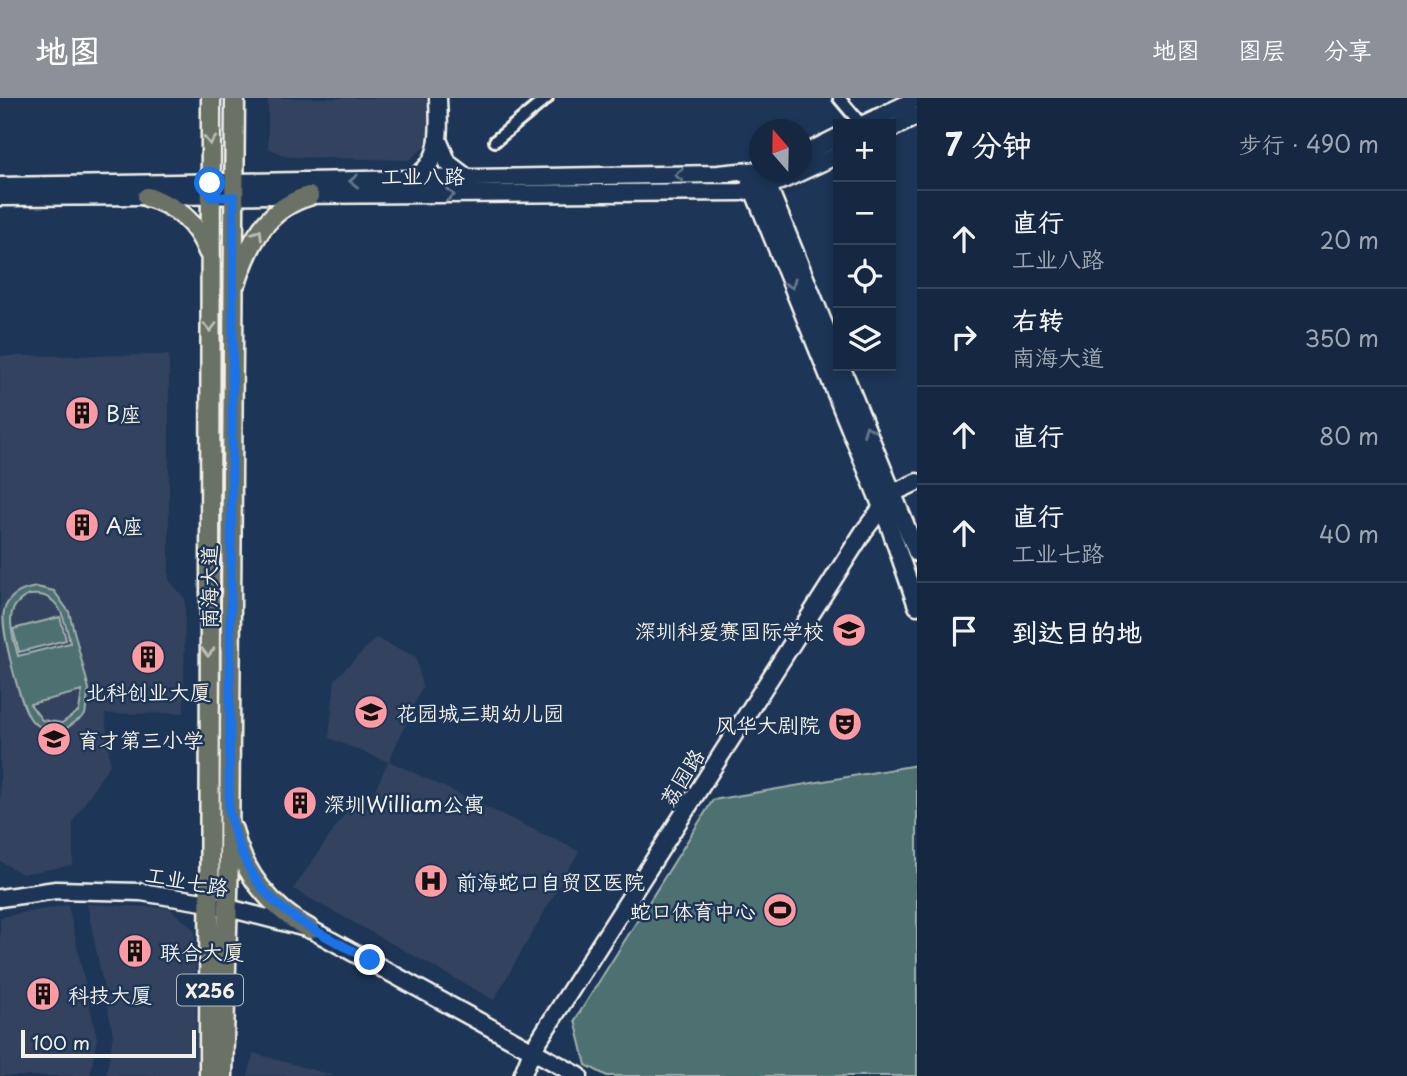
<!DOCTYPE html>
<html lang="zh">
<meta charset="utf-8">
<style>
body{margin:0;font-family:"Playpen Sans","LXGW WenKai TC",sans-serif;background:#1f3048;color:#f1f3f6}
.controls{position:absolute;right:21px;top:21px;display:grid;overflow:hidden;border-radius:0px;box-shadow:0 4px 10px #0003}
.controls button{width:63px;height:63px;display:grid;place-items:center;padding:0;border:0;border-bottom:2px solid #35445a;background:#162841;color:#f1f3f6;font:35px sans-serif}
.compass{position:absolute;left:749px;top:21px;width:63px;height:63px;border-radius:50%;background:#162841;box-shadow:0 4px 10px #0003;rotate:340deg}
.scale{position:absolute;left:21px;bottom:18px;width:175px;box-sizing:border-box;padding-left:7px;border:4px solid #f4f1e8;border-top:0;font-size:19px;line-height:24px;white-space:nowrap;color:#f4f1e8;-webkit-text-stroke:5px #1d3557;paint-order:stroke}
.stop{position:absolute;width:21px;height:21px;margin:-16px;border:5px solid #1a73e8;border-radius:50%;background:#fff}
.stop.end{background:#1a73e8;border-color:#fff;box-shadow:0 2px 7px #0008}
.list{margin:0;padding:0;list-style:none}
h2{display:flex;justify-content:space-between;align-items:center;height:91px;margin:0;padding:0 28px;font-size:30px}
h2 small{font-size:23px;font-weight:400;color:#9ea6b1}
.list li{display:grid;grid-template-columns:46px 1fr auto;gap:21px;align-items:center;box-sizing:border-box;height:98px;padding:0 28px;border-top:2px solid #35445a}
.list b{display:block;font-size:26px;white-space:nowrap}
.list p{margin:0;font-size:23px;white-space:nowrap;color:#9ea6b1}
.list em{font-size:23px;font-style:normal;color:#9ea6b1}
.icon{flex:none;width:38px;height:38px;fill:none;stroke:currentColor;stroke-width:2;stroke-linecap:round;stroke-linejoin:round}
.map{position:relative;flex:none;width:917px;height:978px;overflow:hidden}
header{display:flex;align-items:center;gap:42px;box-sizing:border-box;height:98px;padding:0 35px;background:#8c9099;color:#fff}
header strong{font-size:33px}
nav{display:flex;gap:38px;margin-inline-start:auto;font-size:24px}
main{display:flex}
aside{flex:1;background:#162841}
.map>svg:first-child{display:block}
.built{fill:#33435f}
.green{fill:#4e7071;stroke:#a1b0ac;stroke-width:2;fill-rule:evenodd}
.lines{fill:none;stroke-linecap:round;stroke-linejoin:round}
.street-casing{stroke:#f4f1e8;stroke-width:16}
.secondary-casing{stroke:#f4f1e8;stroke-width:21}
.primary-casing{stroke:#f4f1e8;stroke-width:23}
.street{stroke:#1d3557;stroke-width:10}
.secondary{stroke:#1d3557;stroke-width:16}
.primary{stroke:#6b7165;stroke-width:18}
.oneway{stroke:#bdbeb4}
.oneway2{stroke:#68778a}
.route{stroke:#1a73e8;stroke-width:9}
.labels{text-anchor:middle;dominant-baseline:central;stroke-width:5;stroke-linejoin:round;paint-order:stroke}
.shield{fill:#1d3557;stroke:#b4b9bc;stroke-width:2}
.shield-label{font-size:19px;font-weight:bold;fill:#f4f1e8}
.street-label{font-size:21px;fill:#f4f1e8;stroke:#1d3557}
.poi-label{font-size:21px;fill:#f4f1e8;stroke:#1d3557;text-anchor:start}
</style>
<header>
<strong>地图</strong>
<nav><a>地图</a><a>图层</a><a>分享</a></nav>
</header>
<main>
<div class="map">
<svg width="917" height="978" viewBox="0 0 917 978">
<rect width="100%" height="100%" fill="#1d3557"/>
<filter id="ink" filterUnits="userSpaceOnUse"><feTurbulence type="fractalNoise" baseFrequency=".0143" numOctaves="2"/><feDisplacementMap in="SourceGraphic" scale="14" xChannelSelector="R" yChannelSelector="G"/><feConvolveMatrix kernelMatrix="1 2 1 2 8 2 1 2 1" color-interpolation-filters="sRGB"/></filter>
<g filter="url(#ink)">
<g class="built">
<polygon points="268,0 428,0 428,46 409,62 288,59 268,50"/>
<polygon points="169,257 169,482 185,501 184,615 105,616 110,666 73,723 73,767 22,776 0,763 0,258"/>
<polygon points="376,540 416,559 422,589 389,663 579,753 494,902 293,791 353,704 366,711 388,664 329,640 335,581"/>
<polygon points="87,806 169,810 195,832 197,978 106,978 113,937"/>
<polygon points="68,807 97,940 90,978 0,978 0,819"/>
<polygon points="253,955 335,978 248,978"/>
</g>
<g class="green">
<path d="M37 489 54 493 69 514 89 591 85 617 64 632C53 633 42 632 33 624 21 613 0 530 4 513 8 498 22 491 37 489ZM30 497C60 493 65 522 70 545L18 558C12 535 1 508 30 497ZM82 593 79 613 62 625 42 622 30 606Z"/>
<polygon points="60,519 66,542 19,554 13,531"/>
<polygon points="917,667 917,978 607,978 586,967 575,922 713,702"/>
</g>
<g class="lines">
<g class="street-casing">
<g id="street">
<polyline points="839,0 861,26"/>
<polyline points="495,43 547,0"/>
</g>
</g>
<g class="secondary-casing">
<g id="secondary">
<polyline points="864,26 917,1"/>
<polyline points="891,31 917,18"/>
<polyline points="439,44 448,65 469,81"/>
<polyline points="802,57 838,39"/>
<polyline points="764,78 838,261"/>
<path d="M409 82C444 66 439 33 438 0"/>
<polyline points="750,84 889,427 917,508"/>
<polyline points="0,88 718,76 760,72"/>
<polyline points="0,99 741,94 781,83 838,57"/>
<polyline points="841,268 917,455"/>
<polyline points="0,800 56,792 141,794 209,805 310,831 579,978"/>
<polyline points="522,978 532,953 864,433 893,395 917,384"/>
</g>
</g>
<g class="primary-casing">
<g id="primary">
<path d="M147 99C176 107 197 125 208 154"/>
<path d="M237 183C250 144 267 110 309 98"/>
<path d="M233 732C242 774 272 811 310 831"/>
<polyline points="209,978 211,0"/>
<polyline points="223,978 229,760 235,0"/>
</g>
</g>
<use href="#street" class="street"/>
<use href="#secondary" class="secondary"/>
<use href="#primary" class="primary"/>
</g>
<defs><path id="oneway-chevron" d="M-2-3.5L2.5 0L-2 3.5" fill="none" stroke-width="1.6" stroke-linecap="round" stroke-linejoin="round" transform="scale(1.75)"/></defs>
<g class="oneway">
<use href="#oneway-chevron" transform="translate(210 42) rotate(90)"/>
<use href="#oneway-chevron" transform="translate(258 136) rotate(-59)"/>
<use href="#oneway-chevron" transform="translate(210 229) rotate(90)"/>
<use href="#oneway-chevron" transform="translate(208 554) rotate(90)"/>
</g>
<g class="oneway2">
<use href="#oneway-chevron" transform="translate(679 77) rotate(179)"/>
<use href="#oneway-chevron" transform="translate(354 83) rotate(179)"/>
<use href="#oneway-chevron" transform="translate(450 97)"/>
<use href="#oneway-chevron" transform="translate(791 186) rotate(68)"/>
<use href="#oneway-chevron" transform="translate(868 332) rotate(-112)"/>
</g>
</g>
<g class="lines" filter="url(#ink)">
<path class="route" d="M210 85V99H234L229 713C250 807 293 820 370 862"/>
</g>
<defs>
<g id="building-disc" transform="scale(1.75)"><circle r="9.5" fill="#ff9aa2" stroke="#1d3557"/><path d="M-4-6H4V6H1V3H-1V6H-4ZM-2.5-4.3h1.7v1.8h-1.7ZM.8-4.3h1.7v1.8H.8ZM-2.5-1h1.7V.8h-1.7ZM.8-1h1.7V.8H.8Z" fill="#111"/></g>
<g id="school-disc" transform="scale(1.75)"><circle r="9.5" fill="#ff9aa2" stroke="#1d3557"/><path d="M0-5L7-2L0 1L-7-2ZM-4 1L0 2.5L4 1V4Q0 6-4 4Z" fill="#111"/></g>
<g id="theatre-disc" transform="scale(1.75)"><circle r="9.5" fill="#ff9aa2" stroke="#1d3557"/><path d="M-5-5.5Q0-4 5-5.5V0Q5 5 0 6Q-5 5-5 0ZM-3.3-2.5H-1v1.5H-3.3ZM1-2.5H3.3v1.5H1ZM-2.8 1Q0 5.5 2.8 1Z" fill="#111"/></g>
<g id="hospital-disc" transform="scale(1.75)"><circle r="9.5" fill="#ff9aa2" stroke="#1d3557"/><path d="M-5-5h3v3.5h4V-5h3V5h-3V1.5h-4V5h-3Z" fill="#111"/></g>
<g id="stadium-disc" transform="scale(1.75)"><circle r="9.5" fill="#ff9aa2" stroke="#1d3557"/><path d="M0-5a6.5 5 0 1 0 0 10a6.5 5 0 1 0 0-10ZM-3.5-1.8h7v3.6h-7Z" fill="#111"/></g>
</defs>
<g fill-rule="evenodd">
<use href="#building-disc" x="82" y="315"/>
<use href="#building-disc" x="82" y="427"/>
<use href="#school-disc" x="849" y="532"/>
<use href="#building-disc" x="148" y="559"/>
<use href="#school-disc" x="371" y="614"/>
<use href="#theatre-disc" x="845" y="626"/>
<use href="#school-disc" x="54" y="641"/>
<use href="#building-disc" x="300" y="705"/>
<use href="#hospital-disc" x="431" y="783"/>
<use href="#stadium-disc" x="780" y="812"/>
<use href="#building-disc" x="135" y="853"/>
<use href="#building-disc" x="43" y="896"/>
</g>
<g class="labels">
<rect class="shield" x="177" y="876.5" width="66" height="31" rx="5"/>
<g class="shield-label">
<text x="210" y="892">X256</text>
</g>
<g class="street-label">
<text x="423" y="77">工业八路</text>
<text transform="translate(208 489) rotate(-90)">南海大道</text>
<text transform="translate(681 679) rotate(-58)">荔园路</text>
<text transform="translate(187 782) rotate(10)">工业七路</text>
</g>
<g class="poi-label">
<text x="106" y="315">B座</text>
<text x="106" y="427">A座</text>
<text x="824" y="532" text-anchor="end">深圳科爱赛国际学校</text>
<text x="148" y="593" text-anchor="middle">北科创业大厦</text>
<text x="396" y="614">花园城三期幼儿园</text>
<text x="820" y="626" text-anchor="end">风华大剧院</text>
<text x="78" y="641">育才第三小学</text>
<text x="324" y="705">深圳William公寓</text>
<text x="456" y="783">前海蛇口自贸区医院</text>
<text x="756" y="812" text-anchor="end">蛇口体育中心</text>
<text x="160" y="853">联合大厦</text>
<text x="68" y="896">科技大厦</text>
</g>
</g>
</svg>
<div class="controls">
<button>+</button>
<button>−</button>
<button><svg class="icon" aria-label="locate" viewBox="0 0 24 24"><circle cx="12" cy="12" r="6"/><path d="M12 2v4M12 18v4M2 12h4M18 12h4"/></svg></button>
<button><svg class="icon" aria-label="layers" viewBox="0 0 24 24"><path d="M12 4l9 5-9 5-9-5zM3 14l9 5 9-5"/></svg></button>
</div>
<svg class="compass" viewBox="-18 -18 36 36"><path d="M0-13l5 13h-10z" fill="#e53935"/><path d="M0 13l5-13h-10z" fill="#9ea6b1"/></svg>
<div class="scale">100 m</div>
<div class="stop" style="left:210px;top:85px"></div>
<div class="stop end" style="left:370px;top:862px"></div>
</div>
<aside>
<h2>7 分钟<small>步行 · 490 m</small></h2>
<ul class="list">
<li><svg class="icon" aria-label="ahead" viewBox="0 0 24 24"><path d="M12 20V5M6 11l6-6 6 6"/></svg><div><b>直行</b><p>工业八路</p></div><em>20 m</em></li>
<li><svg class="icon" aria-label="right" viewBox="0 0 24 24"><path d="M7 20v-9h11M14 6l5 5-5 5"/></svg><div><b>右转</b><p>南海大道</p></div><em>350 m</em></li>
<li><svg class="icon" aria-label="ahead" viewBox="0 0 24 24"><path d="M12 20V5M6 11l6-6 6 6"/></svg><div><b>直行</b></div><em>80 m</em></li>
<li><svg class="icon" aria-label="ahead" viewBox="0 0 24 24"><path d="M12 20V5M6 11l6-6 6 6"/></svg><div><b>直行</b><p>工业七路</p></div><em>40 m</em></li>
<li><svg class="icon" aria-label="arrive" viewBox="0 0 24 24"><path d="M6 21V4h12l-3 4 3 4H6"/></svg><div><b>到达目的地</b></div></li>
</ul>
</aside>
</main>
